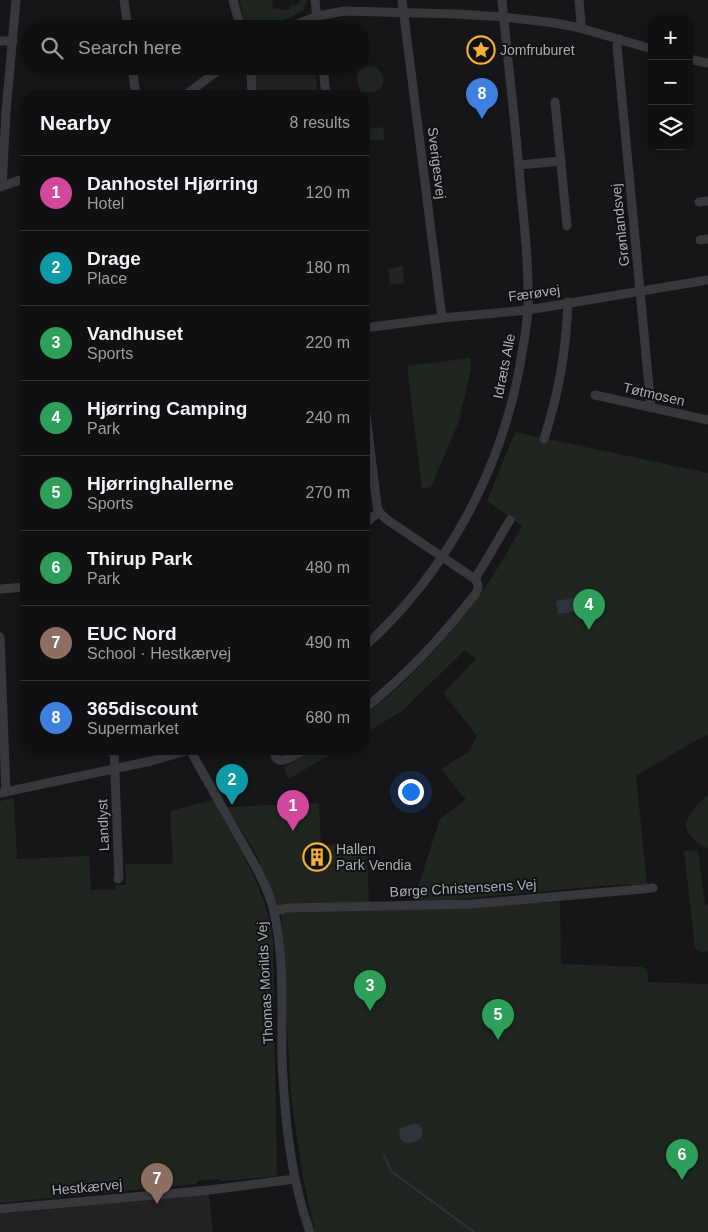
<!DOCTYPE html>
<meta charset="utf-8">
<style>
body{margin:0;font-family:Arial,sans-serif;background:#1e1e20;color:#f1f3f6}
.controls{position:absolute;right:15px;top:15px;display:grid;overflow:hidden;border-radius:10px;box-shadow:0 2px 8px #0003}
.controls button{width:45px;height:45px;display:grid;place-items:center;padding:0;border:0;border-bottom:1px solid #303032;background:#101012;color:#f1f3f6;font:25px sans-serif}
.you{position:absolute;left:410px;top:791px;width:18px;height:18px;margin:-12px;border:4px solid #fff;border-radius:50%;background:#1a73e8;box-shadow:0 0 0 8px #1a73e833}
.badge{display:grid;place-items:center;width:32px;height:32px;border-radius:50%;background:#db2777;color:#fff;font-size:16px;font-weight:700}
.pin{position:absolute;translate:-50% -41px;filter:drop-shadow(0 1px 2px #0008)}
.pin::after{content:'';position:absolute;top:26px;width:18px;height:15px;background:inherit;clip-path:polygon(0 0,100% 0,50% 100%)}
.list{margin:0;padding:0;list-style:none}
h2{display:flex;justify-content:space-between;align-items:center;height:65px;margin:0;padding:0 20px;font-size:21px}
h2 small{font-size:16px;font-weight:400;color:#9c9d9f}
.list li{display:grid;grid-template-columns:32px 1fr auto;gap:15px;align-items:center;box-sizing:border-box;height:75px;padding:0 20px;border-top:1px solid #303032}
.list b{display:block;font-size:19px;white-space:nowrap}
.list p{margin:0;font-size:16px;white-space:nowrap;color:#9c9d9f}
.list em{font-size:16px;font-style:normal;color:#9c9d9f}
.icon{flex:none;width:28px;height:28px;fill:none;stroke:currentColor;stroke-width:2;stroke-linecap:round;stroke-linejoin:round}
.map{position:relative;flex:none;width:708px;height:1232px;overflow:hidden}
.search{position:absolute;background:#101012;box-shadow:0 2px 8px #0003;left:20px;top:20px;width:350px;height:55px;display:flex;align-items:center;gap:12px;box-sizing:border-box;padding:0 18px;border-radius:28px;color:#9c9d9f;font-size:19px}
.panel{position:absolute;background:#101012;box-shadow:0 2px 8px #0003;left:20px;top:90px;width:350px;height:665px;border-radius:20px}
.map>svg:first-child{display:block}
.built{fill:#222225}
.green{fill:#1e261f}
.water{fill:#2c353c}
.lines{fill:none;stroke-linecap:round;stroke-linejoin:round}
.stream{stroke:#2c353c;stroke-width:2}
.minor{stroke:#37383d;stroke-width:9}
.labels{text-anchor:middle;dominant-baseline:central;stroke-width:4;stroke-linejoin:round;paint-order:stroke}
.poi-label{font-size:14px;fill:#a8adb8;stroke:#111113;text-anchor:start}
.street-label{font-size:14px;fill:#a8adb8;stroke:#111113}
</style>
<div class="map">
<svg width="708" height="1232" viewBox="0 0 708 1232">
<rect width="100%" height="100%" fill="#161618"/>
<g class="built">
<polygon points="253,66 315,66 318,96 254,96"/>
<polygon points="209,1194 213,1232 0,1232 0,1214"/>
</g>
<g class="green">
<polygon points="239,0 272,0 273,9 279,8 280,10 290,9 290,6 300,4 299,0 307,0 303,11 265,29 247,29 244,19"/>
<path d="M371 66C383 68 389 85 377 91 372 94 365 92 360 91 357 78 353 68 371 66Z"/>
<polygon points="383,127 385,139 370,141 368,129"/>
<polygon points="403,266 404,283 390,285 388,269"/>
<polygon points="470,358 471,369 459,421 431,487 422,489 407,366"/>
<path d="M515 432 708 473V734L681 749 636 776 647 884 601 886 438 901 413 902 440 819 466 800 441 769 468 752 477 736 443 693 476 659 465 650 402 711 364 734V715C408 684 453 632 485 588 498 568 510 547 522 526L487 501Z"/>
<polygon points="314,749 339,749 289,779 284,767"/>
<path d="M708 795V848C701 846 696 843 692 837 690 835 688 833 687 830 682 819 699 802 708 795Z"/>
<path d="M14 798 17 859 89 856 91 890 116 889V885H126L125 864H173L170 811 213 800C232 835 253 869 266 907 269 918 271 930 273 941L277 1176 221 1181 218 1179 198 1181 196 1184 0 1203V801Z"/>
<polygon points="319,803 321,845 367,844 369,910 560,902 561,964 643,967 648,972 648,982 708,984 708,1232 315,1232 303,1179 291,1097 281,915 256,854 227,807"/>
<polygon points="698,850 705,904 708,905 708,951 702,953 695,948 684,851"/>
</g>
<g class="water">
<polygon points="585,596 588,609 558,614 556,601"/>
<path d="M412 1124H419L422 1128V1138C414 1142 409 1146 401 1140L399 1133 401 1128Z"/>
</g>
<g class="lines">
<polyline class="stream" points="384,1155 391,1171 474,1232"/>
<g class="minor">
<polyline points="124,0 128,29"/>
<polyline points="233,0 241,29"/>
<polyline points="315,0 318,29"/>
<polyline points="402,0 442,318"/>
<polyline points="579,0 581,22 580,28"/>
<polyline points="285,29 318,16 344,11 456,14 504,17 555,23 580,28 652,49"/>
<polyline points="619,39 617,46 651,408"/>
<polyline points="0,41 13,41"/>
<polyline points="689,59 708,63"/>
<polyline points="132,66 136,96"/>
<polyline points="251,66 252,96"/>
<polyline points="323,66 326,96"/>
<polyline points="184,96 224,66"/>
<polyline points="555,102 567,226"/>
<polyline points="519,165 561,161"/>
<polyline points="2,186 6,112 16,0"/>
<polyline points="0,187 26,178"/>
<polyline points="699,202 708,201"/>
<polyline points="700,240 708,239"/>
<polyline points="364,328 442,318 528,310 708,280"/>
<polyline points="595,395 708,420"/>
<path d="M364 398 377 506 379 512 386 519 475 579C479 584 479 588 476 593 443 636 407 675 364 709"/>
<path d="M544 439C559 392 566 352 568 302"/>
<polyline points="364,524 379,512"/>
<polyline points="475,579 510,520"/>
<polyline points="0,589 26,587"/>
<polyline points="0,637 6,792"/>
<path d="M364 647C446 573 500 473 520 365 523 346 527 327 528 309 529 269 525 230 521 192 516 128 508 64 502 0"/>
<polyline points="114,749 119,877 118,879"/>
<path d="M274 749C274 771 295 755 305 749"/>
<path d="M190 750 257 869C264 883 271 897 274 912 285 960 281 1011 282 1060 285 1118 290 1177 310 1232"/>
<polyline points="0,793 151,761 193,749"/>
<polyline points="274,911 288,908 473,904 653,888"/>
<polyline points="0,1209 210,1190 295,1179"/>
</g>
</g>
<defs>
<g id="sight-ring" transform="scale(1.4375)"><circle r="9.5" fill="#111113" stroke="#f2b134" stroke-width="1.5"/><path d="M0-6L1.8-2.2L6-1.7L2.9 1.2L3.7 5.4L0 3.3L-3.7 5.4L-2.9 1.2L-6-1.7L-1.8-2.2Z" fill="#f2b134"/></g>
<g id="building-ring" transform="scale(1.4375)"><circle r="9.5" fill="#111113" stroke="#f2b134" stroke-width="1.5"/><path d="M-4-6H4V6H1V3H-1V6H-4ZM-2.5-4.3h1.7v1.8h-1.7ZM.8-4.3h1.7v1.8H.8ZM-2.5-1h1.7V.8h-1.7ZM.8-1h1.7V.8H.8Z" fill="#f2b134"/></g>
</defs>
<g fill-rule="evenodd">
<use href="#sight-ring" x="481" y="50"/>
<use href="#building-ring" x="317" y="857"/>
</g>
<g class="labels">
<g class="poi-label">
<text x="500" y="50">Jomfruburet</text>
<text x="336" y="849">Hallen<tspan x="336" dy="16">Park Vendia</tspan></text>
</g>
<g class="street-label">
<text transform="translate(437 163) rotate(83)">Sverigesvej</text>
<text transform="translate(620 225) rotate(-96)">Grønlandsvej</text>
<text transform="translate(534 293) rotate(-8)">Færøvej</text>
<text transform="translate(504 366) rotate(-79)">Idræts Alle</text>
<text transform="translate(654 394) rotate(13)">Tøtmosen</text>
<text transform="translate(103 825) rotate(-92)">Landlyst</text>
<text transform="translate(463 888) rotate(-3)">Børge Christensens Vej</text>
<text transform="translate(265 983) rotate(-93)">Thomas Morilds Vej</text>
<text transform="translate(87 1187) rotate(-5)">Hestkærvej</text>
</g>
</g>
</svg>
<div class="controls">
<button>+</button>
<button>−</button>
<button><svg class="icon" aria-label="layers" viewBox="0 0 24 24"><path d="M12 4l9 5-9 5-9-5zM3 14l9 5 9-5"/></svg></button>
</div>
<div class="you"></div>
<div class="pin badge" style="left:293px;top:831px;background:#d1479c">1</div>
<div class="pin badge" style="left:232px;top:805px;background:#0f9aa8">2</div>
<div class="pin badge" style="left:370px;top:1011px;background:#2e9e5b">3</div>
<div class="pin badge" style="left:589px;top:630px;background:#2e9e5b">4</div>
<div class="pin badge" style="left:498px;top:1040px;background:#2e9e5b">5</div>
<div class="pin badge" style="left:682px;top:1180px;background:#2e9e5b">6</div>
<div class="pin badge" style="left:157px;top:1204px;background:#8d6e63">7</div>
<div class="pin badge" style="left:482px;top:119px;background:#3f7fe0">8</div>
<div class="search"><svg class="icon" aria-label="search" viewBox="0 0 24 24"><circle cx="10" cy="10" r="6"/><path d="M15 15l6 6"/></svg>Search here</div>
<section class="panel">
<h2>Nearby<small>8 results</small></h2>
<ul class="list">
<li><span class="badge" style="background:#d1479c">1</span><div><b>Danhostel Hjørring</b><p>Hotel</p></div><em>120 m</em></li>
<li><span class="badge" style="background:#0f9aa8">2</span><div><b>Drage</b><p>Place</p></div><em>180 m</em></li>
<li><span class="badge" style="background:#2e9e5b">3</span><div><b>Vandhuset</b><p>Sports</p></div><em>220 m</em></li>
<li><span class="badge" style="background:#2e9e5b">4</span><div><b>Hjørring Camping</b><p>Park</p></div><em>240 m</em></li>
<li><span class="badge" style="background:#2e9e5b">5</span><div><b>Hjørringhallerne</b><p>Sports</p></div><em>270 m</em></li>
<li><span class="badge" style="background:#2e9e5b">6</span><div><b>Thirup Park</b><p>Park</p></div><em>480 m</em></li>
<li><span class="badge" style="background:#8d6e63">7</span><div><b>EUC Nord</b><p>School · Hestkærvej</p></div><em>490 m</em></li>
<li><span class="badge" style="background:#3f7fe0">8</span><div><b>365discount</b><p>Supermarket</p></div><em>680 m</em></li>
</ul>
</section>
</div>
